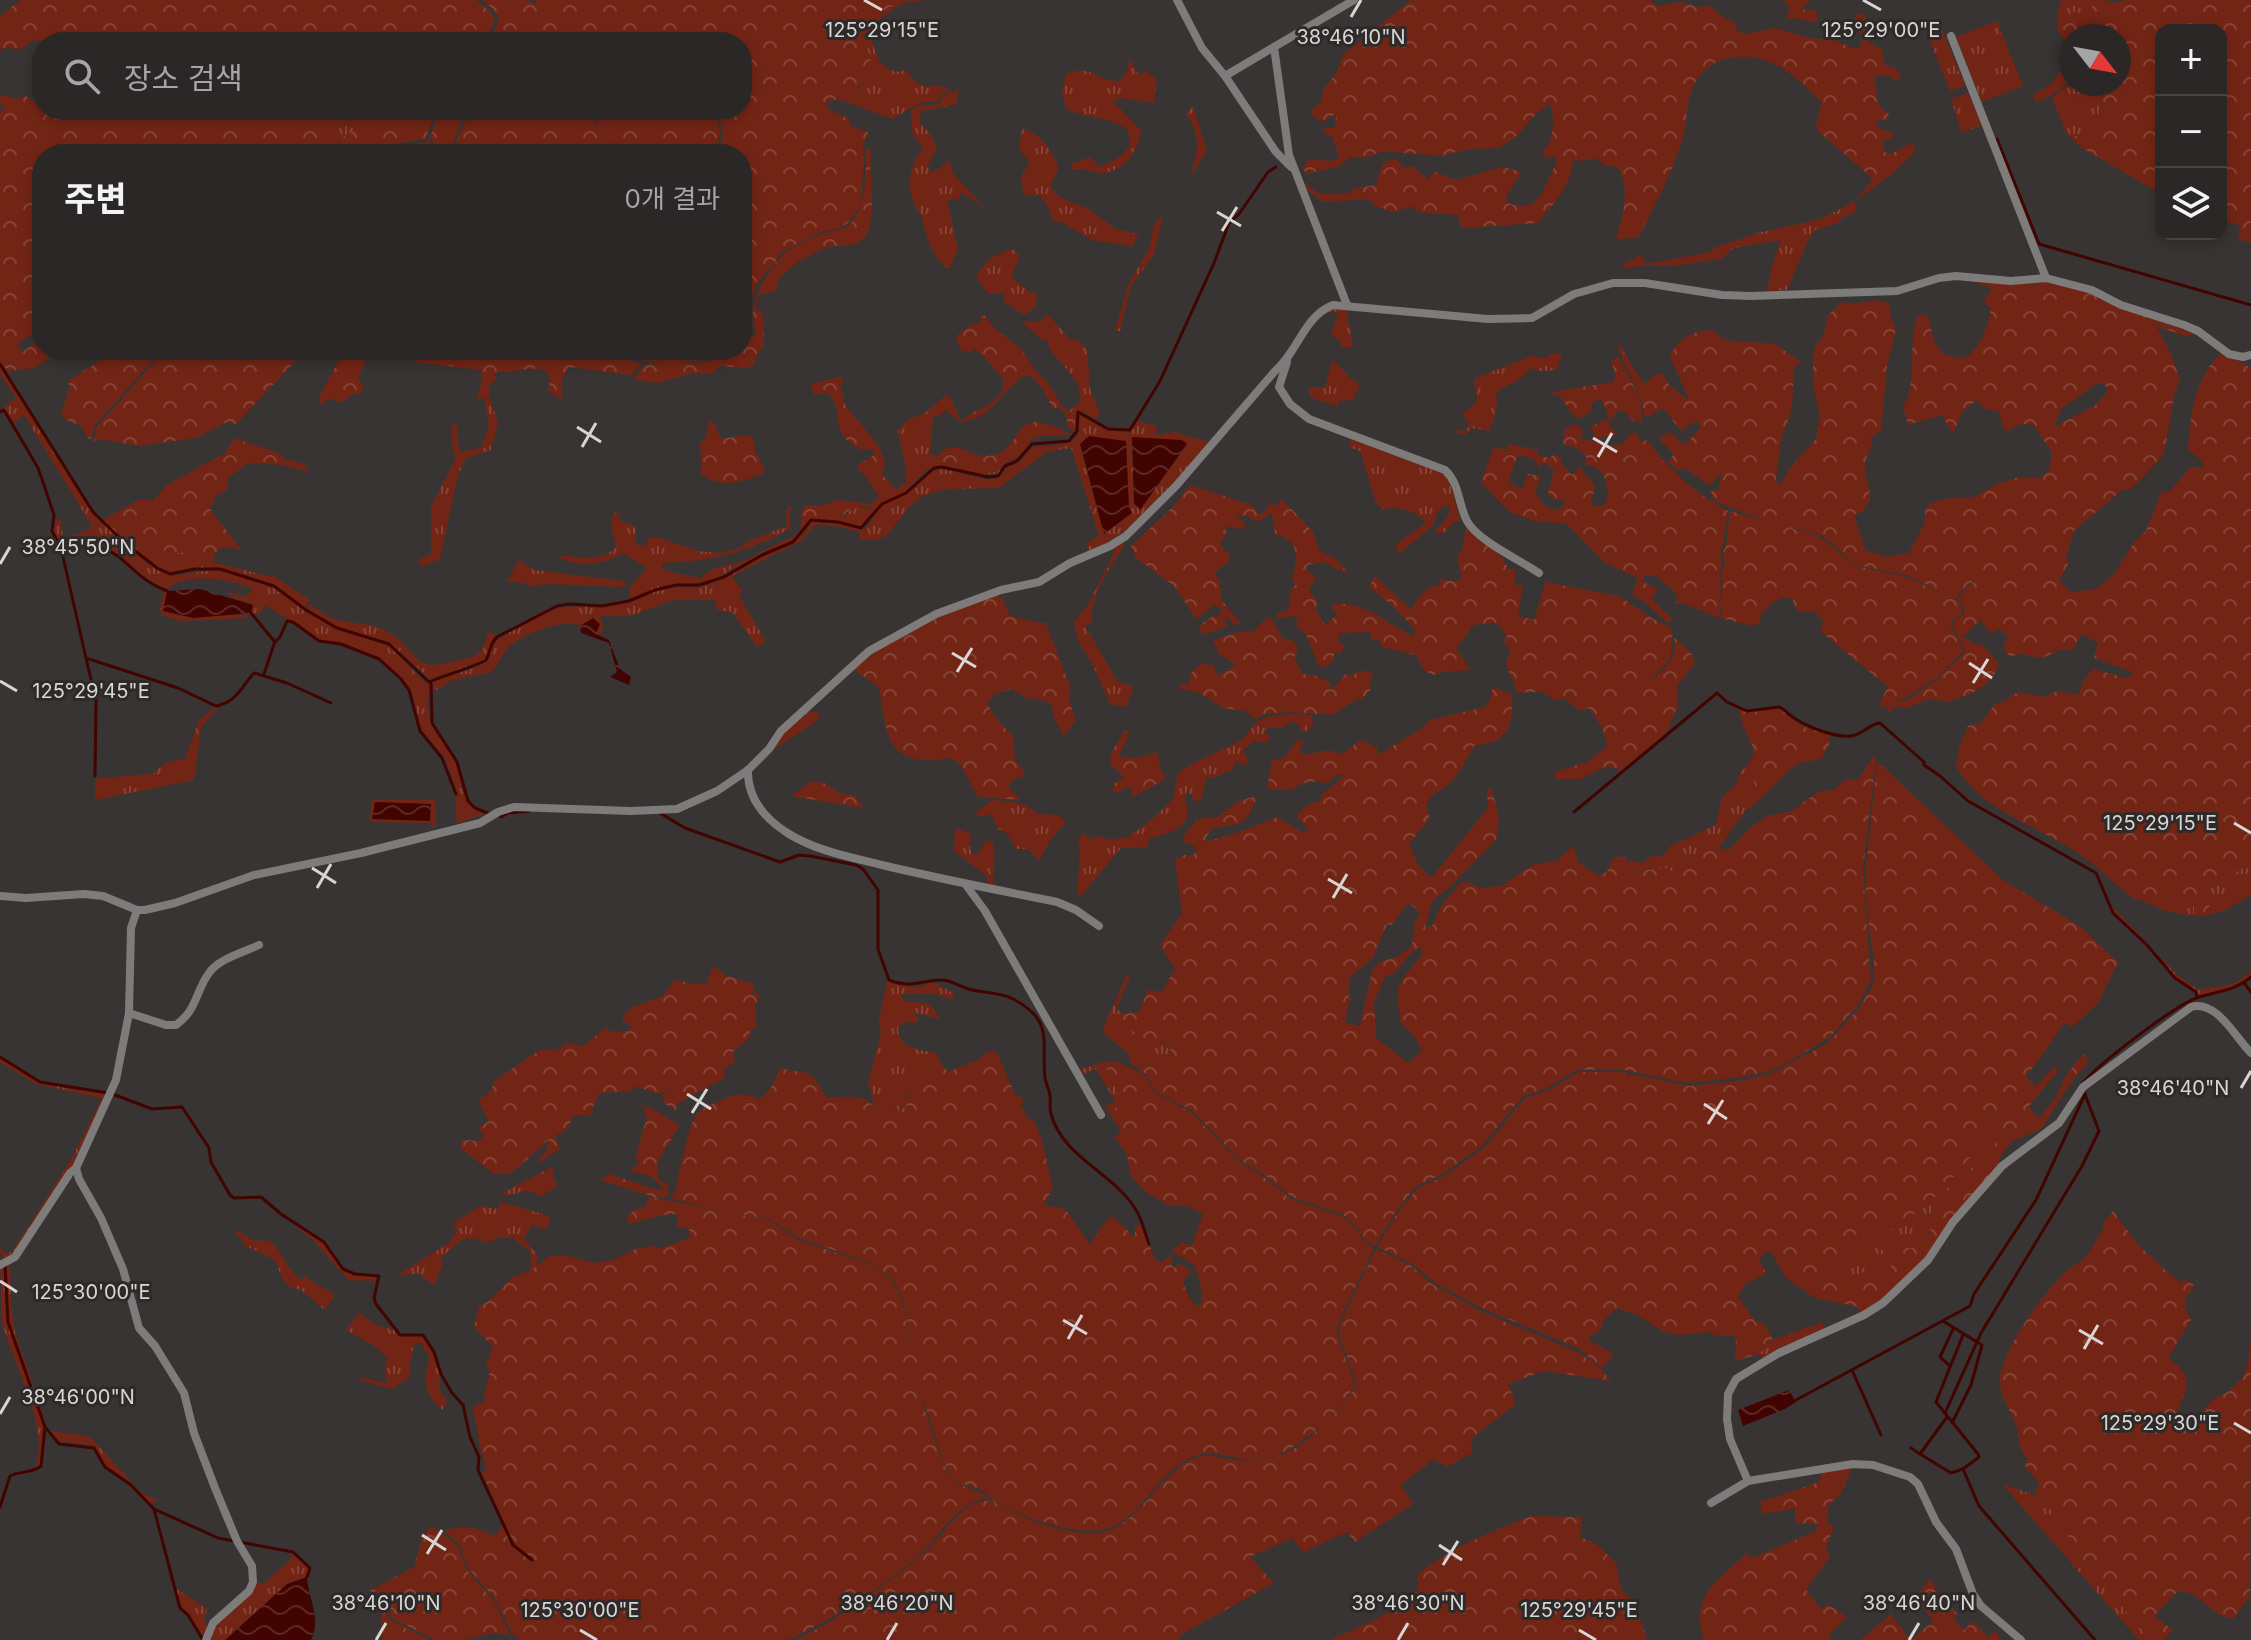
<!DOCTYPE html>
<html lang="ko">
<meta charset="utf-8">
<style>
body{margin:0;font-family:Inter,"Noto Sans KR",sans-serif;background:#322f2e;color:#f1f3f6}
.controls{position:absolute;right:24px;top:24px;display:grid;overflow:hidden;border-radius:16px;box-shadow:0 4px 12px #0003}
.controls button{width:72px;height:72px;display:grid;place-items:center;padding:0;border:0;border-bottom:2px solid #464443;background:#2a2726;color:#f1f3f6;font:40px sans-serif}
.compass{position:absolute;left:2059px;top:24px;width:72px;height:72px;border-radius:50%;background:#2a2726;box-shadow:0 4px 12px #0003;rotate:121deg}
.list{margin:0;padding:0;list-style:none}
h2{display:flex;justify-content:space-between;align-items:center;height:104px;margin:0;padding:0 32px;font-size:34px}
h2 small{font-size:26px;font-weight:400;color:#a5a5a7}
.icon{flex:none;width:44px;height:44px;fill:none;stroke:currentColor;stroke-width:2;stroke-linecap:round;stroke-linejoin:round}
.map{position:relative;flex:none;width:2251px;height:1640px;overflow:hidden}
.search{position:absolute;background:#2a2726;box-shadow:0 4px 12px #0003;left:32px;top:32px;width:720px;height:88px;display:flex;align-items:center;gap:20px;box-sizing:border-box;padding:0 28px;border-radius:32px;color:#a5a5a7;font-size:30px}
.panel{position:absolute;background:#2a2726;box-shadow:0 4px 12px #0003;left:32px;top:144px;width:720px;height:216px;border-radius:32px}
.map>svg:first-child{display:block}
.grass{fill:url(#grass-tufts);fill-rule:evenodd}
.forest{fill:url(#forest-crowns);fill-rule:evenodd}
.water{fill:url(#water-waves)}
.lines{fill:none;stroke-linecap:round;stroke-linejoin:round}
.stream{stroke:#410400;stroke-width:3}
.street{stroke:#7e7b7b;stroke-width:8}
.ticks{fill:none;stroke:#d8d6d5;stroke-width:3}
.ticks-label{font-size:20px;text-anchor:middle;fill:#d8d6d5;stroke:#2e2a29;stroke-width:6;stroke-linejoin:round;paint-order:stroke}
</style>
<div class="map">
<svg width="2251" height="1640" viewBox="0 0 2251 1640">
<defs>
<pattern id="grass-tufts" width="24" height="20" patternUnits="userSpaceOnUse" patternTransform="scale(2)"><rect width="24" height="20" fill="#732515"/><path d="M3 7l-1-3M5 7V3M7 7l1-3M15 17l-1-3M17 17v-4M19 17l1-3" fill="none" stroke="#864436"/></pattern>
<pattern id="forest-crowns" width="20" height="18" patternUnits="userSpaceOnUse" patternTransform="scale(2)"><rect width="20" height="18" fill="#732515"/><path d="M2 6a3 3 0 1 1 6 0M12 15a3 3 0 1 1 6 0" fill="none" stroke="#864436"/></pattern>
<pattern id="water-waves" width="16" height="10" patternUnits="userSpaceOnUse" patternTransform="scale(2)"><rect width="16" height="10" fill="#410400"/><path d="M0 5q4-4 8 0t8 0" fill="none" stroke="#5c2824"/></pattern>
</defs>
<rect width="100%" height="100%" fill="#383433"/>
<g class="grass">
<polygon points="2061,0 2092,0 2092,18 2087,25 2074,12 2058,31 2057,16"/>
<path d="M896 2 902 3 874 23 870 31C874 52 881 78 907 70 912 83 925 89 938 85L951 90 940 95 938 101 920 103 892 119 847 102 861 89 872 66C868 49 858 32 874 17 881 11 889 9 896 2Z"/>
<polygon points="1937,17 1965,86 1950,91 1923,23"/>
<polygon points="1997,21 2023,86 1982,102 1956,37"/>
<path d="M1130 59 1140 76 1146 71 1157 80 1154 103 1120 98 1113 101 1141 130C1140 150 1121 175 1099 173 1088 171 1084 167 1073 170L1071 164 1089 157 1100 167C1117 159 1138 150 1127 129 1109 117 1086 118 1066 109L1062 91 1066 74C1091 63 1097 82 1119 81L1126 73Z"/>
<path d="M2071 68C2071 87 2052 96 2035 102L2033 95 2053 83 2058 73Z"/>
<polygon points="2071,83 2101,84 2098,88 2103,108 2103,125 2071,138 2066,132 2052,98"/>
<path d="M959 89 956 105 921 111 919 122 930 133 937 148 928 165 929 172 939 169 949 160 953 173 984 207 961 192 959 199 947 200 958 249 949 269C933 259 926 238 923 220 922 214 916 209 914 203 906 186 910 162 923 149L912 132 911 110 919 106 940 104 942 96Z"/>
<polygon points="1968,93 1982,125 1962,133 1951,99"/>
<path d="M1193 106 1207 150 1190 178C1197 155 1203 136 1186 115Z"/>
<polygon points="365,110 385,110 317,154 299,154"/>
<path d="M1022 129C1043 134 1051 150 1059 169L1051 183 1052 189 1061 198 1087 208 1116 229 1138 234 1133 246 1092 240 1061 222H1054L1046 203 1039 195 1028 196 1023 192 1021 177 1030 162 1019 150Z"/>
<polygon points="1855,201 1855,212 1840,219 1841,222 1815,230 1809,238 1787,290 1767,291 1772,266 1781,240 1733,248 1722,259 1672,266 1637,266 1625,269 1623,264 1642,254 1644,263 1653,263 1710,252 1713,248 1758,233 1821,219"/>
<polygon points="1163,214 1154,255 1131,286 1120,331 1115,331 1128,285 1149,249 1154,224"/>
<polygon points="1007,250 1014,250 1020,256 1011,276 1028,291 1037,294 1036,307 1024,315 1003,301 1005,294 989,294 978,281 978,272 991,258"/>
<polygon points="1333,308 1348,309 1347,320 1352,331 1350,332 1353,347 1342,347 1339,340 1331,335 1338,312 1332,311 1316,318"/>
<path d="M1047 314 1070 339H1077L1087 349 1090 389 1100 414 1096 419 1080 411 1075 414 1069 411 1080 402C1084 373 1051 363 1047 340L1040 339 1022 322 1040 321Z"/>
<path d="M1553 353 1562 355 1557 370 1540 371 1530 368C1523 380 1512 383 1500 389L1496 394C1499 407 1494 419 1489 431L1471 428 1465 435 1455 432 1456 429 1465 432 1469 423 1462 413C1482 400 1477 402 1474 381L1476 378 1531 356 1546 358Z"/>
<polygon points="1332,360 1348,374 1347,376 1360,384 1353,400 1339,401 1337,406 1309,397 1309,387 1325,387"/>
<path d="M0 367 94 516 149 565 172 576 213 570 245 576 270 586 292 599 305 611 336 629 388 645 426 684 429 678 390 643 337 627 308 609 310 604C319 610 331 620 342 621 355 623 372 624 384 630 420 647 408 675 456 661 480 655 480 656 489 631L496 636C488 644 490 652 484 660 483 662 441 675 434 678 424 696 426 721 439 737 444 744 450 749 454 757 464 781 457 801 484 814L457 824 455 798 458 794 445 758 421 729 412 692 399 675 380 659 340 643 323 641 265 605 260 614 251 613 247 618 181 621 162 615 160 609 164 591H167L163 611 247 615 253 605 227 595 228 593 248 596 252 589C233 578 183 572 167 589 122 569 122 536 63 546 53 538 53 530 57 518L60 519 63 535 67 537 91 529 92 526 24 415 17 421H11L4 407 16 398 0 374Z"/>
<path d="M1000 393 1002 396C992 409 978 421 961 422L946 410 939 416H933L930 453 936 457 933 463C941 465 945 463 954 464 971 467 985 478 1001 469L999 473 986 475 941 465 933 467 925 471 905 492 881 503 864 526 848 525 830 520 845 516 855 505 875 510 880 502 906 482C907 465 901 448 898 431L907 420 925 413 946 395 951 398 960 419H964C976 407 989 411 1000 393Z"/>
<polygon points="489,396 498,423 491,450 465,459 457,479 440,559 421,567 418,560 431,554 431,507 456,458 453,452 451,427 457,423 459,452 481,448 489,426 484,398"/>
<path d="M1081 414 1107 430 1130 433 1137 421 1157 426 1156 435 1174 432 1209 442C1174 483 1141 530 1089 551L1087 543 1099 536 1071 448 1046 452 999 488 946 489 923 496 912 504 886 536 879 539 859 540 860 532 835 526 815 525 805 538 797 543 732 576 743 592 738 594 766 641 757 647 732 612 717 610 715 600H672L631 616H599L603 624 602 632 597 635 584 622 580 626C566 617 522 635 510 646 502 653 499 664 492 672L452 680 437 690 432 688 434 681C442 678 484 666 486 662 490 657 490 648 493 642L535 617 558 608 630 603 656 591 676 587H700L725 578 763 556 793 543 805 533 811 522 832 523 865 530C871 522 877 510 884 504 891 499 900 498 907 493 917 486 925 473 937 470 956 466 997 494 1006 468L1021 461 1031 448C1044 444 1071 449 1078 434 1081 429 1078 420 1081 414ZM1132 437 1160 440 1177 461 1168 468 1148 499 1134 503ZM1080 444 1131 513 1105 533H1104Z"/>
<path d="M1351 439 1444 474 1450 481 1460 520 1449 526 1445 532 1439 534 1435 532 1448 516 1450 507 1444 506 1437 513 1434 524 1399 554 1396 544 1426 523C1412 508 1399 507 1381 509L1375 500 1360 451 1349 447Z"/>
<path d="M789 506 793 507 789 512 791 528C750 552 710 562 663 563L661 568 674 573 701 578C712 565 729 566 743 561 760 555 774 543 792 538V542L729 570C712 587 681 582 660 588 649 590 639 596 629 600L630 587 647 568 623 553C603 565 577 569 556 555 577 556 600 564 616 547 615 533 607 525 615 512L619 514 620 521 631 524 637 531 635 535 636 544 644 546 649 538 657 537 698 551 721 553 739 548 746 542 787 526 786 512Z"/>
<polygon points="134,534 150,542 215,554 213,562 268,576 272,575 310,600 305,608 276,586 249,576 218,567 168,572 156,566 125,541"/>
<path d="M1123 543 1124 546C1111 566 1089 597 1092 622L1085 626 1118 682 1134 686 1126 707 1110 704 1091 661 1078 641 1074 622 1089 603 1115 551 1113 548Z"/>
<polygon points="519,560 534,570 624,581 626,587 545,584 529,587 527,582 521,585 518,582 507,582"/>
<path d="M215 707 218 708 201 727 194 780 95 800V779L149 774 155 773C163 761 171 761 185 759L199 720Z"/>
<path d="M807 711 818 712 819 718C815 724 785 741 775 749L772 748 784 732Z"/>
<path d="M1289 714 1312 715 1313 725 1304 733 1295 721 1280 728H1268L1265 732 1270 737 1265 743 1254 741 1243 751 1248 761 1246 766 1236 761 1233 770 1212 778 1207 777 1201 800 1196 802 1187 790C1183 800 1189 807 1187 816 1186 830 1160 836 1149 838L1148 847 1121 848 1081 896 1078 894C1077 875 1082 856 1078 839L1084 833 1092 840 1099 836 1110 840 1128 837 1149 822 1173 799 1178 773 1192 764 1242 740 1256 722 1267 717Z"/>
<polygon points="1747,766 1755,784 1754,794 1758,801 1745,811 1719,848 1693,856 1673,873 1650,868 1640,871 1629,869 1628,861 1642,863 1654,855 1663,857 1670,846 1716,825 1722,797 1736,784 1741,771"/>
<path d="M372 800H435L436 828H432L431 823 372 822 370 820ZM375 802 431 804 430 820 373 819Z"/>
<path d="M993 800C1011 802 1025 801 1038 814L1059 815 1066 822 1051 839 1039 861 1028 849H1016L1007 833 998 829 993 817 990 814 978 817 976 812Z"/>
<path d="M960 829 971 834 970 849 972 853 977 855 985 842 991 840C999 855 990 869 994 887L987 886V876L954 851 955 830Z"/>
<path d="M2251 865V895L2226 910 2208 915C2210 906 2210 897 2211 889 2212 883 2244 867 2251 865Z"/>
<polygon points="2155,896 2195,903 2194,916 2165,911 2141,900"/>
<polygon points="2111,905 2175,973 2198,990 2234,984 2251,971 2251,976 2231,989 2198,996 2196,991 2175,977 2115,913"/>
<polygon points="1127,973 1130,977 1116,1009 1124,1014 1126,1026 1130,1032 1133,1030 1151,1045 1160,1039 1171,1052 1155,1064 1132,1065 1128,1053 1102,1032"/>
<path d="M887 981 915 988 933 982 955 994 951 999 935 994H901L904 1001 929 1004 940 1017 938 1019 914 1012 919 1020 915 1023 905 1022 898 1027C898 1048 918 1050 936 1053L940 1062 931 1064 928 1076 922 1081 912 1083 905 1095 908 1100 904 1112 900 1113 894 1105 879 1123 875 1120 872 1094 868 1083 881 1034 879 1020Z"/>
<polygon points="0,1058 40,1083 108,1095 75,1158 74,1166 69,1168 14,1255 5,1259 0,1253 0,1247 5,1254 12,1252 72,1158 102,1098 36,1084 0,1062"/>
<polygon points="1107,1061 1118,1062 1106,1069 1121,1099 1111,1115 1105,1107 1115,1101 1096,1069 1082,1074 1079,1070"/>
<path d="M1990 1116 2001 1119 2004 1133 1960 1185H1954L1924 1220 1931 1230 1910 1250 1899 1240 1881 1247 1892 1265C1878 1278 1858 1283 1840 1275L1836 1266 1842 1264 1847 1255 1841 1240 1848 1236 1863 1234 1867 1239 1963 1167 1988 1132 1984 1124Z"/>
<path d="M552 1167 554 1171 552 1174 558 1186C554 1188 544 1195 540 1197 521 1183 518 1199 501 1194Z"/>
<path d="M500 1202 550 1216 547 1230 532 1225 524 1239 538 1256 536 1266 529 1271 531 1265 530 1251 513 1238H497L487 1243C463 1232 459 1242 441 1258L443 1264 434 1285 418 1273 401 1276 399 1274 449 1243 457 1231 453 1223 480 1206 498 1209Z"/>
<polygon points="267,1203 281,1215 324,1242 338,1265 348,1273 377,1277 374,1281 348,1280 313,1240"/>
<path d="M236 1229 251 1240 270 1241C284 1252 286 1271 302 1280L304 1276 335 1295 325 1310 301 1290 290 1287 282 1278 275 1260 244 1245 241 1237 236 1235Z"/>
<polygon points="10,1262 11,1308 15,1332 47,1427 41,1418 9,1321 7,1263"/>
<path d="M4 1265 7 1322 44 1427 40 1464 34 1469C53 1433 12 1361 2 1322 0 1304 2 1285 0 1267Z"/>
<path d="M360 1312C367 1321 382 1329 394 1329L400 1336H422C435 1353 441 1369 440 1391L447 1400 443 1410C424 1397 423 1377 430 1357L420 1342 414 1345C412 1354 408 1367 411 1376L392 1389 362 1381 358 1377 387 1383 385 1367 388 1359 373 1345 346 1330Z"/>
<polygon points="1822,1322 1824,1330 1763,1359 1759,1354 1773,1340"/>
<polygon points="51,1431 87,1436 92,1439 142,1493 158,1501 150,1504 131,1483 106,1466 92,1445 59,1441"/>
<polygon points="2002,1484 2043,1498 2086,1564 2152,1640 2138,1639"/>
<polygon points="293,1553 308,1568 306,1577 287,1584 225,1640 207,1640 209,1633 255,1582 263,1584 289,1561"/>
<polygon points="174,1587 207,1609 204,1620 208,1628 204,1637 180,1604"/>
</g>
<g class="forest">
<path d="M21 0H476L490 11 495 20 485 42H42C32 37 29 44 21 49L4 48 0 51V16Z"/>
<path d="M483 0H528L531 3 536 4V0H921L923 1C897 1 871 10 864 37L872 66C866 80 860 92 847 102L837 99 826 103 828 109 849 119 851 126 869 133 863 145 864 157 861 203 851 220 841 228 820 232 780 253C776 265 764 272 758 283 749 297 750 318 752 333L742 339V154H717L723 136 718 110H742V42C721 42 698 44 677 42 654 40 631 29 609 42H489L499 20 496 12Z"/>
<path d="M1411 0H1651L1657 6 1681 2 1697 7 1710 6 1721 16 1734 22 1738 32 1746 34 1775 28 1810 38 1833 40 1853 48H1860L1862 34 1846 24 1860 13 1866 15 1868 42 1882 49 1884 64 1897 69 1901 77 1897 80 1886 75 1874 76 1879 106 1889 114 1887 119 1875 121 1879 128 1891 132 1894 137 1882 141 1884 152 1891 154 1909 144 1914 145 1915 152 1891 175 1855 201 1873 179 1819 132 1816 125 1822 102C1808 90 1791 71 1774 64 1745 50 1704 55 1692 90 1686 104 1687 122 1683 138 1672 173 1655 205 1638 238L1616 239C1622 218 1632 185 1617 167L1604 165 1596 158 1582 161 1573 160C1572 184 1553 205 1538 223L1461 228 1458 215 1417 212 1414 207C1406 206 1405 210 1397 211 1389 213 1382 207 1374 206L1370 199 1323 202 1304 188 1299 179 1318 193 1347 194 1353 189 1376 185 1383 163 1395 158 1404 168 1413 166 1429 180 1431 173 1435 172 1457 180 1502 167 1519 171 1520 175 1506 197 1507 203C1542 215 1543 186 1557 162L1554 156 1543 158 1544 151C1554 140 1555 117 1550 103L1535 115 1518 135 1499 148 1469 149 1441 156 1383 151 1368 157H1351L1339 166 1306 174 1303 168 1309 159 1331 161 1337 159 1339 155 1332 137 1324 133 1323 129 1335 127 1336 114 1321 122 1310 113 1321 101 1323 90 1337 72 1343 55Z"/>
<polygon points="1784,0 1810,0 1802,8 1805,10 1814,10 1818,15 1816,22 1791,18 1786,20 1790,8"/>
<polygon points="2092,0 2107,0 2112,3 2126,0 2251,0 2251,243 2238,239 2241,225 2224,221 2221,215 2221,30 2161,30 2161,194 2082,148 2071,138 2103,125 2098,111 2103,108 2097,88 2101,84 2119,84 2119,36 2071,36 2071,50 2058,31 2074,12 2081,13 2087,24 2092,17"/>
<polygon points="4,95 16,99 26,96 33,101 42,101 42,110 365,110 299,154 42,154 42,327 17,344 22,352 42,339 42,350 61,350 34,368 8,371 0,362 0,113 5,106 0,104 0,97"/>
<polygon points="385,110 437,110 425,139 393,144 384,154 317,154"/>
<polygon points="440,110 467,110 448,154 444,154 430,138"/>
<polygon points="470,110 587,110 615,154 451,154"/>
<path d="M595 110H716L720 134 715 154H619C608 141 595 128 595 110Z"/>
<polygon points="428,140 441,154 387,154 394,146 422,143"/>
<path d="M866 147 871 151C868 182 878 204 866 237L856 244 826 247 798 262 779 278 776 291 759 295 756 309 763 314 764 346 757 355 754 365 746 368 720 366 712 374 692 373 657 383 634 379 644 366C669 360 691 367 717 359 727 356 732 350 742 350V343L753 336 756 331C744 307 767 271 783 255 791 247 811 238 822 234 834 229 846 233 854 219 867 198 866 172 866 147Z"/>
<path d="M2040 280 2081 288 2118 307 2195 334 2185 336 2156 326 2170 352 2180 379 2174 396 2165 449 2161 458 2130 490 2123 489 2074 531 2066 559 2069 562 2059 580 2071 592 2096 589 2114 574 2135 541 2146 531 2162 491 2168 493 2191 467H2203L2202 461 2188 449C2191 413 2194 378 2222 352L2251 368V865C2244 867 2212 883 2211 889 2210 897 2210 906 2208 915L2194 916V903L2155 896 2141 900 2134 899C2112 882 2094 862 2070 848 2033 825 1978 807 1956 766L1960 744 1968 726 1981 723C1989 715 1991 702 2005 702L2012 695 2019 692 2045 697 2057 691 2078 695 2084 680 2093 669 2126 678 2131 675V671L2094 658 2098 643 2081 634 2074 650C2048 646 2052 666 2022 653L2010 657 2003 648 2008 637 2000 629 1991 633 1980 620 1963 637 1977 645 1980 643 1998 662C1999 682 1969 696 1951 701 1943 703 1934 697 1926 700 1913 705 1910 710 1896 706L1890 712 1886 709 1894 701 1884 708 1879 704 1888 687 1820 631 1824 621 1815 612 1797 611 1792 599 1784 597 1769 604V608L1762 612 1759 623 1752 626 1721 618V603L1719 618 1683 603 1676 604 1675 601 1679 599 1675 592 1656 576H1644L1643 582 1659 590 1653 595 1652 599 1672 619 1668 623 1646 603 1632 595 1638 578 1604 562 1566 523 1537 522 1510 512 1481 483 1493 448 1507 449 1509 444 1538 450V455L1550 458 1554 454 1562 459V464L1572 475 1580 467 1595 486 1591 505H1605C1610 495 1608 474 1596 468 1592 465 1588 466 1584 464L1587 459C1584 451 1575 445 1566 446L1563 443 1565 429 1574 424 1580 427 1583 432 1580 435 1581 438 1593 442 1595 439 1591 427 1606 419 1617 435 1600 438 1599 443C1612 446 1624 448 1630 434H1637L1641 442 1647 440C1668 469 1697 495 1728 511 1726 525 1724 539 1721 552 1719 561 1724 563 1719 572 1722 583 1719 592 1721 603 1722 593 1723 581 1721 572L1725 564 1723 552 1726 546 1730 511 1768 522 1714 501 1711 491 1719 489 1721 472 1711 485 1707 484 1685 468 1678 471 1668 462 1674 454 1659 439 1669 432 1685 445 1701 426 1696 421 1681 431 1663 408 1648 417 1644 415C1642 386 1622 370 1617 340L1642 382 1647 383 1651 377 1662 373 1670 386 1690 401 1670 357C1675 340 1699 327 1715 331L1723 340 1775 344 1801 362 1794 368 1792 408 1781 441 1776 479 1777 483 1782 484 1789 469 1816 439 1820 415 1813 386V358L1815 346 1824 334 1828 315 1842 302C1863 307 1872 295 1889 304L1891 319 1896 329 1887 366 1881 431 1870 438 1872 446C1857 471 1870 476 1870 500L1862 512 1855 514V518L1865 550 1887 557 1909 553 1925 522V510L1929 504 1943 499 1974 497 1997 484 2016 478 2042 477 2049 470 2052 453 2034 425 2022 424 2007 431 2004 430 1999 412 1982 408 1980 402 1976 401 1963 411 1954 431H1951L1942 415 1908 425 1903 407C1918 384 1907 341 1918 316L1922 314 1928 317 1934 341 1943 354 1963 359C1981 349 1987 329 1991 309L1984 302 1992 288 1973 282ZM2104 383 2108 391 2096 405 2054 427 2061 409 2096 384ZM1523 456 1535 460 1539 467 1544 463 1554 469 1548 495 1554 499 1566 500 1561 509C1543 510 1544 504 1535 492L1541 476 1528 474 1522 489 1511 484 1509 478 1517 457ZM1775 524 1820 534 1857 565 1910 576 1951 598 1956 599C1962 589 1970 581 1981 578L1968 586 1958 599 1964 605V614L1954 620 1952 625 1965 650 1963 655 1940 675 1938 681C1922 686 1914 702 1895 702 1910 698 1922 684 1937 679L1938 675 1964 651 1950 625 1953 619 1962 613 1961 603 1910 578 1857 566 1817 535Z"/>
<path d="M981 315 986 316 992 326 1022 350 1037 373 1046 380 1063 407 1075 414V431L1068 427C1067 417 1067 413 1058 407L1053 409 1043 389 1031 376H1023L1002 396 1003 379 987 360 975 349 970 353 960 349 956 336 969 326 982 321Z"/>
<polygon points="117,350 166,350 154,359 94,426 92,438 89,439 81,426 63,418 61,413 70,388 68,381"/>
<polygon points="170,350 306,350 236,424 227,422 196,438 139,446 100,439 94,441 96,428 156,360"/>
<polygon points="342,350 386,350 387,360 372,352 367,357 358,378 364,387 360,393 352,394 341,403 330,398 322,404 317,401 340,358"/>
<path d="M399 350H610L641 365 631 375 569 367 561 381 563 398 556 397 548 390C557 362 530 369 514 371 507 372 501 371 494 373L497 380 490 384 489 396 477 400C478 389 485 381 481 370L415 362Z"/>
<path d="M614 350H729C704 367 639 368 614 350Z"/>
<polygon points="1618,356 1640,398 1642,423 1631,420 1626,411 1616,412 1613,419 1609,420 1606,407 1600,399 1592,403 1592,411 1578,419 1571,413 1560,396 1553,395 1552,392 1613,382 1616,376 1611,361"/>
<path d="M838 377 844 378 840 388 844 395 843 401C853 420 882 441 885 463 886 465 882 473 882 475L892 484 895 491 880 502 875 511 872 507 855 505 839 519 808 521 802 532 792 542V538L800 531 802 510 805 505H824L838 500 872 504 879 496C871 487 869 477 858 469V465L874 455 873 449 861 450C827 429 846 422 831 396L823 393 814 395 811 384Z"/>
<path d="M709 421 714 423 721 439 746 435 754 438 755 452 765 469 763 474C739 482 722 490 700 473L702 467 700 444 706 437Z"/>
<path d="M1036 422 1051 425 1072 434 1033 437 1022 455 1004 464 996 472 983 473 955 464 932 463C955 429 966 462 994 455 1016 450 1014 424 1036 422Z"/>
<polygon points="234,438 281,454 282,458 304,464 309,472 283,465 248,463 228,478 228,490 216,495 210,509 242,551 231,547 220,548 215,554 195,551 170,554 134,534 125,541 101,521 140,499 154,500 167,485 225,453"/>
<path d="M1190 485 1252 505 1259 514 1265 512 1270 503 1276 506 1281 499C1283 500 1312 530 1313 532 1316 537 1317 545 1319 551L1335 558 1350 575 1323 562 1307 565 1308 571 1316 577 1309 591 1317 601 1316 610 1325 625 1337 615 1330 605C1361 598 1386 623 1413 636L1416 632C1402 614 1390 602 1371 589L1370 585 1375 576 1411 610C1417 598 1425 585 1440 586V580L1458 581 1462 578 1457 558 1463 546 1466 529 1498 551 1509 569 1515 570V585H1523L1518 616 1534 620 1546 580 1550 583 1619 596 1653 619 1672 628C1673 662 1671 660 1647 682 1664 672 1678 658 1674 638 1684 645 1692 651 1695 663L1677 686V708L1666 733 1622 770 1607 766 1580 779H1557L1554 777 1555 772 1587 762 1608 746 1602 728 1589 708 1580 711 1564 698 1556 701 1542 692 1549 691 1518 693 1506 664 1510 651 1504 642 1507 637 1497 623 1478 624 1469 628 1470 631 1456 648 1470 669C1458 673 1446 669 1434 675 1421 671 1422 665 1416 655L1382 647 1379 640H1372L1370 632 1339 633 1338 642 1345 646 1340 654H1334V661L1323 668 1318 664 1306 635 1296 625 1298 620 1294 616 1276 618 1275 615 1288 610 1291 589 1296 585 1292 579C1298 558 1300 540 1275 534L1272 513 1257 522 1248 516 1235 515 1246 524 1244 529 1223 526 1227 532 1220 544 1230 555 1229 561 1214 573 1220 581 1221 599 1240 623 1236 626 1227 617 1225 620 1228 626 1203 635 1199 626 1213 616H1219L1222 609 1214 605 1196 619 1174 586 1136 558 1131 546 1173 507Z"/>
<path d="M995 595 1002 598 1010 616 1046 624 1070 686 1069 701 1076 720 1064 736 1054 718 1051 703 1032 698 1030 700 1012 689 994 694 987 704 997 719 1013 736 1015 760 1024 771 1023 776 1015 778 1008 787 1021 800 978 797 960 764 951 758C887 768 887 739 879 687L857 672 855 667C894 632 947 613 995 595Z"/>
<polygon points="1271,617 1282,638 1294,641 1298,650 1294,658 1303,674 1317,676 1331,683 1329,687 1331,690 1346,674 1352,676 1359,670 1373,673 1369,684 1372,688 1362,699 1357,699 1332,715 1288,712 1265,714 1255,719 1246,711 1223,708 1198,692 1180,689 1181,684 1190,684 1190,674 1201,664 1213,665 1218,676 1236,665 1219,654 1213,640 1239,632 1254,631 1263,621"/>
<path d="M1493 687 1512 695C1514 725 1508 744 1475 745 1467 758 1461 773 1449 784 1438 794 1432 790 1426 806L1430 818 1409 844 1417 863 1431 878 1488 808 1487 792 1491 787 1499 816 1496 840 1450 887 1432 901 1425 928 1433 925 1439 909 1460 883 1467 882 1481 888 1501 886 1534 864 1557 861 1571 848H1574L1579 863 1598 876 1607 872 1614 857H1626L1629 869 1634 871 1667 868 1673 872C1682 865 1690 857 1701 853 1708 850 1713 852 1719 848L1729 850 1752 826 1770 815 1790 812 1820 791 1834 790 1846 779 1858 780 1873 757 1876 759 1863 870 1871 980 1858 1005 1830 1037 1785 1064 1770 1071 1741 1077 1688 1083 1620 1069 1577 1070 1545 1089 1523 1096 1482 1146 1441 1175 1416 1186 1396 1211 1375 1246 1365 1241 1354 1224 1342 1214 1292 1197 1262 1173 1239 1160 1193 1111 1155 1091 1147 1075 1132 1065 1155 1064 1171 1051 1161 1039 1151 1045 1133 1031 1130 1032 1121 1022 1124 1014 1139 1012 1148 990 1162 992 1175 969 1160 945 1182 913 1175 860 1184 855H1193L1197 850 1196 847 1184 842 1183 837C1192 825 1199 813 1216 818L1239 801 1257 796C1245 830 1240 822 1211 829L1204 842 1240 832 1277 817 1302 832 1309 830 1297 817C1301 806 1311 804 1321 800V795L1346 775H1336L1327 784C1317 779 1301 782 1293 789L1267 790 1272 760 1284 758 1297 740 1304 741 1299 751 1304 755 1328 750 1342 754 1361 740 1378 748 1377 753H1381L1424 727 1430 720 1485 707 1490 700ZM1408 903 1420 912 1413 927 1415 931 1411 947 1397 957 1379 962 1372 971 1360 1026 1346 1023 1347 1008 1351 1000 1348 994 1350 977 1372 959 1387 924 1392 925ZM1421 947 1422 955 1404 977 1398 989V1001L1401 1023 1415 1037 1422 1051 1408 1063 1376 1038 1374 1002 1384 978 1397 971 1410 954Z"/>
<path d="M1764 708C1790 706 1790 723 1811 729 1818 731 1823 731 1830 734L1829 745 1821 759 1799 763 1790 769 1758 801 1754 794 1755 784 1747 766 1754 754C1752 738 1739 725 1740 709L1749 712Z"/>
<path d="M1125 730 1129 732 1128 738 1119 755C1129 762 1146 756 1157 752L1160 768 1166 779 1132 797 1131 786 1116 793 1112 790 1115 783 1124 778 1110 763 1111 753Z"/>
<path d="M1877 761 2003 880 2081 927 2118 962 2098 1003 2072 1027 2064 1023 2036 1064 2025 1076 2036 1086 2055 1066 2058 1071 2029 1106 2038 1119 2055 1099 2066 1075 2083 1054 2089 1061 2072 1081 2041 1129 2012 1141 2001 1155 1998 1166C1957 1219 1919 1275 1862 1314L1858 1307 1815 1298 1787 1279 1770 1250 1759 1258 1766 1274 1745 1284 1738 1297 1756 1322 1764 1323 1773 1340 1759 1354 1735 1361 1736 1336 1714 1335 1710 1332 1678 1335 1664 1332 1637 1315 1616 1308 1605 1319 1600 1331 1589 1336 1590 1341 1614 1354 1602 1368 1578 1348 1481 1308 1434 1282 1411 1263 1377 1247 1398 1212 1418 1188 1443 1177 1484 1148 1525 1098 1547 1091 1579 1072H1620L1689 1086 1745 1080 1772 1073 1828 1043 1860 1007 1874 982V958L1868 922 1865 877ZM1990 1116 2001 1119 2004 1133 1960 1185 1954 1184 1924 1221 1931 1231 1910 1249 1899 1240 1880 1247 1892 1265 1884 1272 1868 1278 1863 1272 1847 1278 1844 1274 1840 1275 1836 1266 1842 1264 1846 1266 1855 1262 1850 1255H1847L1842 1240 1848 1236 1862 1234 1866 1239 1884 1228 1892 1230 1928 1204 1963 1167 1989 1131 1984 1124Z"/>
<polygon points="812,781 827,784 839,793 856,796 863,808 791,796"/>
<path d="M713 966 727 976 754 984 752 996 756 991 760 997 755 1005 757 1027 750 1031 749 1039 733 1051 735 1062 723 1070 726 1077 677 1104 676 1110 665 1104 662 1095 675 1082 660 1094 634 1086 631 1091 599 1093 590 1115H574L566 1131 556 1135V1141L561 1148 540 1162H536L546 1152 549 1139C535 1151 524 1164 509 1174L493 1173 459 1147 463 1140 480 1141 484 1135 478 1128 489 1121 478 1100 491 1091 494 1081 541 1049H558L568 1043 584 1046 606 1027 612 1032 627 1031 632 1026 623 1021 622 1017 632 1007 663 996 675 979 691 984H706Z"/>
<path d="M987 1052H997L1015 1095 1021 1097 1024 1102 1021 1105 1030 1122 1033 1119C1045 1141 1046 1163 1053 1187L1044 1204C1051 1209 1059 1205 1066 1210L1090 1245 1102 1226 1112 1216 1132 1235H1135V1227L1140 1224 1156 1261 1163 1262 1169 1256 1173 1259 1171 1264 1174 1268 1179 1264 1191 1270 1183 1283 1189 1297 1197 1306 1201 1304V1287L1195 1266 1172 1251 1181 1242 1192 1246 1203 1214 1187 1206H1170L1146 1192 1131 1176 1127 1155 1115 1137 1121 1131 1111 1115 1121 1099 1106 1069 1118 1062 1146 1076 1154 1092 1192 1113 1239 1162 1261 1175 1291 1199 1341 1216 1353 1225 1364 1242 1374 1248 1337 1326C1336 1341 1351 1367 1355 1386L1326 1424 1357 1386C1353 1367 1338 1341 1339 1326L1376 1249 1410 1265 1432 1284 1480 1311 1577 1352 1593 1362 1612 1381 1543 1371 1508 1384 1516 1404 1471 1439 1472 1453 1447 1467 1433 1459 1401 1485 1413 1504 1355 1542 1347 1532 1303 1552 1292 1538 1250 1557 1274 1583 1179 1636 1180 1640H793C826 1629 909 1570 933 1544 947 1529 962 1504 983 1501 995 1499 1007 1510 1017 1514 1042 1525 1071 1535 1099 1533 1136 1530 1159 1473 1193 1459 1206 1453 1216 1457 1229 1459 1266 1465 1296 1454 1321 1427 1301 1440 1284 1458 1258 1460 1236 1461 1213 1447 1192 1457 1161 1470 1142 1513 1115 1526 1086 1541 1021 1517 994 1501 989 1497 985 1492 980 1489 969 1485 956 1485 949 1472 937 1450 932 1422 922 1398 924 1411 943 1468 951 1477 962 1489 978 1489 990 1499 968 1495 945 1526 933 1541 910 1570 821 1628 786 1640H523L513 1635 495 1599 468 1568 459 1544 444 1531C463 1525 477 1527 495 1536L504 1523 513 1546 533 1561 514 1545 482 1473 487 1468C478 1450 479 1428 472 1408L486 1400 484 1395 490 1371 486 1365 493 1347 474 1327 479 1306 487 1302 513 1277 529 1271 550 1256H569L593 1263 614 1260 635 1249 651 1246 661 1248 690 1238 689 1229 677 1227 678 1214 663 1215 630 1224 627 1216 636 1209 645 1207 649 1197 768 1220 798 1240 876 1266 893 1281 902 1301 914 1357 903 1300 894 1280 876 1265 799 1238 769 1219 714 1210 671 1198C680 1185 676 1182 680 1169 683 1158 690 1122 696 1115 702 1108 710 1105 718 1102 735 1093 742 1092 760 1099 768 1094 778 1078 779 1068 814 1076 807 1066 827 1098 839 1097 863 1094 872 1105 876 1110 876 1118 879 1123L888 1102 900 1113 904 1112 908 1101 906 1087 928 1076 931 1063 940 1062 948 1072 980 1059Z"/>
<path d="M642 1105C652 1107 669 1120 680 1125L657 1162 659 1181 667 1183 669 1190 666 1198H657L600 1180 609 1174 656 1190H666L651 1176 630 1171 640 1161 635 1159 647 1117Z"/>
<path d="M2113 1211 2138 1245 2179 1282 2186 1280 2193 1284V1290L2186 1296 2185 1308 2191 1320 2168 1358C2195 1376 2188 1386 2177 1412L2181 1421 2188 1415 2197 1418 2213 1399 2228 1392 2243 1377 2248 1363 2251 1336 2250 1596 2233 1619C2227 1617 2219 1615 2214 1611 2202 1601 2195 1592 2178 1591L2154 1616 2173 1630 2164 1640H2152L2148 1637 2086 1564 2043 1498 2034 1493 2040 1484 2025 1467 2028 1459C2013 1442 2023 1437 2014 1420 2008 1406 2000 1397 2000 1380 2001 1350 2045 1291 2067 1270 2071 1266 2078 1265 2082 1260 2091 1252 2097 1239 2103 1229V1223Z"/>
<path d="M1853 1466 1840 1495 1829 1504 1827 1523 1834 1527 1826 1547 1830 1556 1806 1590 1821 1609 1829 1605 1847 1617 1829 1635 1833 1640H1704C1689 1595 1717 1582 1747 1553L1752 1558 1816 1531 1818 1524 1795 1523V1508L1762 1514 1760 1502 1819 1482 1823 1471Z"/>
<path d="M1532 1516 1582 1517 1580 1537 1595 1543 1616 1563C1621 1579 1616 1592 1634 1600L1647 1640H1329C1348 1632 1411 1607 1418 1587 1419 1585 1418 1576 1418 1574 1448 1549 1495 1529 1532 1516Z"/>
<polygon points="431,1526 457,1545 467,1570 494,1601 510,1635 492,1633 463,1640 436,1640 393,1619 389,1614 391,1610 384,1594 369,1591 414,1567 422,1538"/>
<polygon points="1930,1578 1942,1600 1957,1613 1954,1619 1964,1630 1973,1621 1988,1637 1996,1631 2001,1640 1860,1640 1891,1614 1910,1640 1934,1621 1915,1598"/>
<polygon points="380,1595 388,1610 387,1616 392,1621 431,1640 382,1640"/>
</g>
<g class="water">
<polygon points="1089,436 1126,441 1129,507 1132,513 1104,534 1080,444"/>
<polygon points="1132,437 1182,440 1187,444 1140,510 1134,503"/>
<polygon points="200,589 253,605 251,613 193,618 163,611 167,591"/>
<polygon points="593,618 600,624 596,634 609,640 620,669 631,677 629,685 610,677 617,672 609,643 581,633 580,626"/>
<polygon points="375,802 431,804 430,821 372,819"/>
<polygon points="1789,1390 1796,1402 1785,1409 1743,1426 1738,1410"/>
<path d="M307 1577C308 1598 322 1618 311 1640H225L287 1584Z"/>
</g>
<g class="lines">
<g class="stream">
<polyline points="1997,139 2039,244 2251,305"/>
<path d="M0 364 93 512 125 543 157 568 170 574 195 569H220L274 586 306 610 337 628 389 644 429 682C438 678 484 663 486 660 491 652 489 644 497 637L557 606 569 604 602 606 629 601 655 590 676 585H699L724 577 762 555 793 542 811 520 838 522 861 528 882 504 906 493 934 468 942 467 988 477 998 476 1005 466 1017 461 1032 444 1069 441 1077 431 1078 412 1108 429 1130 430 1160 381 1214 263 1229 223 1239 214 1268 172 1276 167"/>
<path d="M0 412 4 410 38 468 45 488 54 515 52 531 61 548 86 658 178 688 216 706C238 701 241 687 254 673L287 683 331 703"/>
<path d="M62 548C124 535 121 574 167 591"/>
<polyline points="251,613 275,642 280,637 287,621 293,622 319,641 341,644 379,659 401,679 409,690 420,731 442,758 456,794"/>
<polyline points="86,658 96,701 95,776"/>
<polyline points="264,674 274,644"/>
<polyline points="431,683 432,723 457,762 468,801 475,808 488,813"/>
<path d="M1574 812 1717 693 1727 702 1747 711 1779 707C1783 708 1786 712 1790 715 1802 725 1834 738 1851 736 1862 735 1869 724 1880 723L1924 762V765L1940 776 1968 801 2096 873 2113 913 2147 945 2175 978 2196 992 2197 997"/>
<path d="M660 813 685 828 780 862 799 855 810 856 856 865 863 869 878 890V949L889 980C912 989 921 980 943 980 953 981 962 988 972 990 985 993 1001 992 1013 999 1055 1021 1041 1041 1045 1078 1046 1084 1049 1089 1050 1095 1051 1101 1049 1108 1051 1114 1063 1158 1114 1173 1136 1210 1142 1219 1145 1233 1149 1244"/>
<polyline points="501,817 508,813 529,811"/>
<polyline points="2244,983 2251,992"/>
<polyline points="0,1057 40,1082 108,1093"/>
<path d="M2082 1084C2096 1066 2176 1004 2199 997 2218 991 2235 991 2251 977"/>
<polyline points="115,1095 152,1109 182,1107 209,1148 211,1162 230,1195 234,1198 261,1197 281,1214 324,1242 343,1269 355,1274 379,1276 374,1298 376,1304 400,1335 423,1335 434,1352 441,1374 452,1393 463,1405 470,1437 479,1457 478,1470 513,1545 532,1560"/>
<polyline points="1943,1321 1982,1345 1971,1385 1953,1421"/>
<polyline points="1963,1335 1936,1402 1978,1454 1979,1457 1963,1469 1979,1506 2095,1640"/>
<polyline points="1950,1366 1940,1357 1953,1329"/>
<polyline points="1852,1370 1881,1435"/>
<polyline points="1796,1400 1970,1306 1974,1294 2036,1200 2085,1094"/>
<polyline points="1945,1413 1981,1333 2082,1166 2099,1131 2084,1092"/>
<polyline points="1947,1417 1920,1454 1951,1473 1963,1469"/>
<polyline points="45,1427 59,1444 94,1448 105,1467 131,1485 154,1509 180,1608 188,1615 203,1640"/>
<polyline points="1911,1448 1920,1454"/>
<path d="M0 1507 10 1476C20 1471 33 1473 41 1466L45 1427 8 1322 5 1266"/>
<polyline points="154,1509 218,1538 293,1552 310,1568 307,1577"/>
</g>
<g class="street">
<polyline points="1177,0 1202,48 1225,76 1276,152 1291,167"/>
<polyline points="1951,36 2046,278"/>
<polyline points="1225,76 1274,47"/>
<polyline points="1347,305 1289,155 1274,47 1354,0"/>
<path d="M1287 362 1279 387 1290 404 1309 419 1445 470C1460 484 1458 504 1467 521 1478 541 1520 560 1539 573"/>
<path d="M748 770C747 798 765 819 789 834 817 851 850 857 882 865 940 879 998 890 1057 902L1076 910 1099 926"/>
<polyline points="966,885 985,911 1101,1115"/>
<path d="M0 896 26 898 84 894 103 896 137 910H145L175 903 254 875 361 853 480 823 498 812 514 807 631 811 677 809 717 791 748 770 769 749 781 731 869 651 936 614 1001 590 1039 582 1070 563 1110 546 1126 536 1176 486 1275 371C1298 352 1304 316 1333 305L1488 319 1532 318 1574 294 1613 283H1645L1722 295 1750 296 1897 291 1939 278 1956 276 2011 281 2046 278 2092 290 2121 305 2184 325 2198 331 2229 354 2243 357 2251 355"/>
<polyline points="137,910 131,928 129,1013 116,1080 76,1168 79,1179 101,1218 123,1269 139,1328 155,1346 184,1393 194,1433 215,1488 237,1541 252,1566 253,1582 249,1591 213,1623 206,1640"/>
<path d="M129 1013 166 1025H176C198 1009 195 992 209 973 218 959 244 952 259 945"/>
<polyline points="0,1265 15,1257 70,1173 76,1168"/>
<path d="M1748 1481 1730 1439 1727 1419 1728 1394 1736 1379 1779 1353 1864 1315 1883 1303 1928 1260 1953 1222 2002 1166 2059 1123 2083 1087 2191 1007C2216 999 2235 1037 2251 1053"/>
<polyline points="1711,1503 1748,1481 1853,1464 1873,1465 1910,1477 1918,1484 1936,1522 1956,1549 1973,1594 1981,1606 2021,1640"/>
</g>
</g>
<path class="ticks" d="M864 0 882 10M1863 0 1881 10M1351 17 1361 0M1217 212 1241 226M1222 231 1237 207M577 427 601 442M1593 438 1617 452M582 447 596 423M1598 457 1612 433M0 564 10 547M952 653 976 667M1969 663 1992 678M957 672 972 648M0 681 17 691M1973 683 1988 659M2234 823 2251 833M312 868 336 883M1328 879 1352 893M317 888 331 864M1333 898 1347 874M2241 1088 2251 1071M687 1094 711 1109M1704 1104 1727 1119M692 1113 707 1089M1708 1124 1723 1100M0 1281 17 1292M1063 1320 1087 1334M2079 1330 2103 1344M1068 1339 1082 1315M2084 1349 2098 1325M0 1414 10 1397M2234 1423 2251 1433M422 1535 446 1550M1439 1545 1462 1560M427 1554 442 1530M1443 1565 1458 1541M580 1630 597 1640M1579 1630 1596 1640M376 1640 386 1623M887 1640 897 1623M1398 1640 1408 1623M1909 1640 1919 1623"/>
<g class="ticks-label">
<text x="882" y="37">125°29'15"E</text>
<text x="1881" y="37">125°29'00"E</text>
<text x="1351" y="44">38°46'10"N</text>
<text x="78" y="554">38°45'50"N</text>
<text x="91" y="698">125°29'45"E</text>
<text x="2160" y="830">125°29'15"E</text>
<text x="2173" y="1095">38°46'40"N</text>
<text x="91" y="1299">125°30'00"E</text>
<text x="78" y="1404">38°46'00"N</text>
<text x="2160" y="1430">125°29'30"E</text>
<text x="386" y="1610">38°46'10"N</text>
<text x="897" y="1610">38°46'20"N</text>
<text x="1408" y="1610">38°46'30"N</text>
<text x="1919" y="1610">38°46'40"N</text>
<text x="580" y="1617">125°30'00"E</text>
<text x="1579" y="1617">125°29'45"E</text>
</g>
</svg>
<div class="controls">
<button>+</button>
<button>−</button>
<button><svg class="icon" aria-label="layers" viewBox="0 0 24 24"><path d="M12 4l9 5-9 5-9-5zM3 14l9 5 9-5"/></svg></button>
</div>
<svg class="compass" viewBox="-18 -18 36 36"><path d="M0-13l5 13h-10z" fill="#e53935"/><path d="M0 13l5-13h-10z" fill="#a5a5a7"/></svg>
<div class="search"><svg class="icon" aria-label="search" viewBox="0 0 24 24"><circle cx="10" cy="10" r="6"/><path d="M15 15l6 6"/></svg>장소 검색</div>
<section class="panel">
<h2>주변<small>0개 결과</small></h2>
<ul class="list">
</ul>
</section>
</div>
